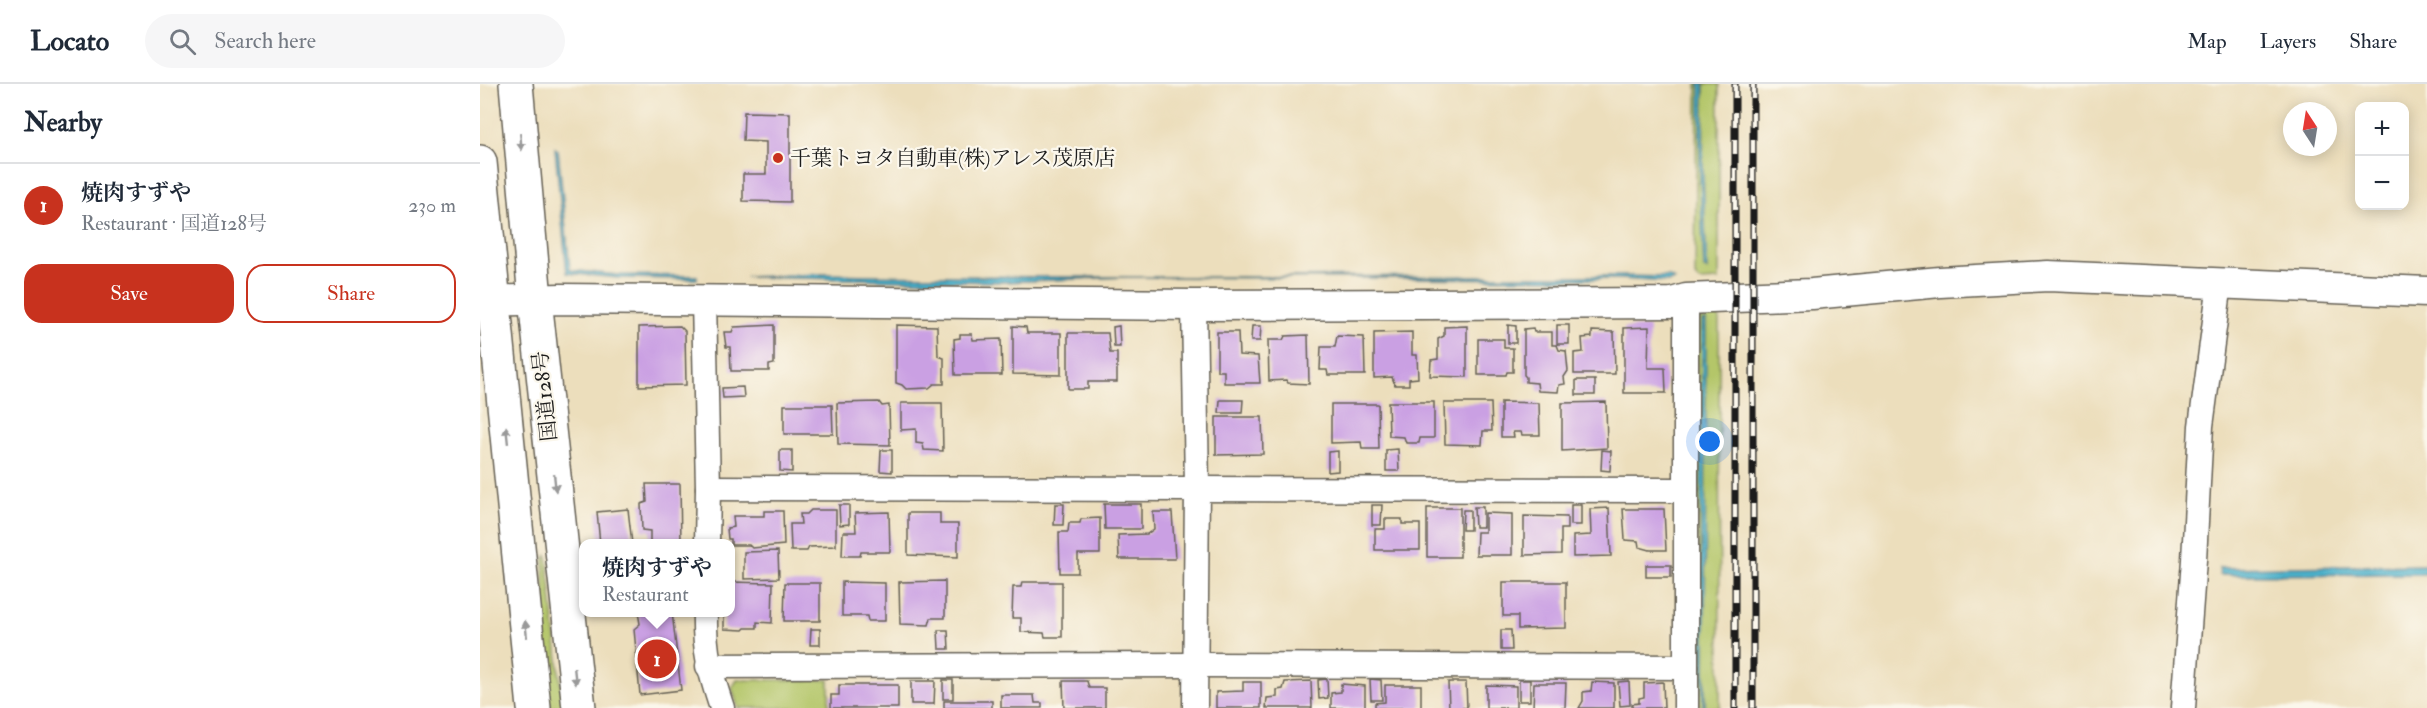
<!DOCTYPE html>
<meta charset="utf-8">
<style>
body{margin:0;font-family:"IM FELL Double Pica","Noto Serif JP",serif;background:#f6f6f7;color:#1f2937}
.controls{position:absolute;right:18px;top:18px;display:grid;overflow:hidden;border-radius:12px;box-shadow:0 3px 15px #0003}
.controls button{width:54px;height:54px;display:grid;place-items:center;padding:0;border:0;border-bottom:2px solid #e0e1e3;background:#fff;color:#1f2937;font:30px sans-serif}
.compass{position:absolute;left:1803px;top:18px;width:54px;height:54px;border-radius:50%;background:#fff;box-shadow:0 3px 15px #0003;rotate:348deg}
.you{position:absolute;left:1230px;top:358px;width:21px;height:21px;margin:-15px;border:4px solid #fff;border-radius:50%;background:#1a73e8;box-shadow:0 0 0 9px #1a73e833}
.badge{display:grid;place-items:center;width:39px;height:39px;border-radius:50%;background:#c8321e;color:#fff;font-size:20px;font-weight:700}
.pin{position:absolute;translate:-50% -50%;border:3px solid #fff;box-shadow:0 2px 6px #0006}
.popup{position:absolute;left:99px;top:455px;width:156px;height:78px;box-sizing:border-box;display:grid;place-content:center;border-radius:12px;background:#fff;filter:drop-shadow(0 2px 4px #0005);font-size:20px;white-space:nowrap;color:#747a83}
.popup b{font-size:22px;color:#1f2937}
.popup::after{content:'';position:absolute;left:50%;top:100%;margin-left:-12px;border:12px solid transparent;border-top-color:#fff}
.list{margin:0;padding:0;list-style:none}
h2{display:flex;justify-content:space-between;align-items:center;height:78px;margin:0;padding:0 24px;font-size:26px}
h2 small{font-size:20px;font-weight:400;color:#747a83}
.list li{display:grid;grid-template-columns:39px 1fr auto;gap:18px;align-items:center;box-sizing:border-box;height:84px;padding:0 24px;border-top:2px solid #e0e1e3}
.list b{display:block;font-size:22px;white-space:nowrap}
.list p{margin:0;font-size:20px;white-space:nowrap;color:#747a83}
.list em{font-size:20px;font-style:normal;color:#747a83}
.actions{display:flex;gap:12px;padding:18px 24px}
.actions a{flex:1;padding:14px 0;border:2px solid #c8321e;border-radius:18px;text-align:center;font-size:21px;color:#c8321e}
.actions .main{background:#c8321e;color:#fff}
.icon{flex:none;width:33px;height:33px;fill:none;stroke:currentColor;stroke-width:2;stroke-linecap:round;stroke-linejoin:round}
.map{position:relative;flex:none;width:1947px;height:624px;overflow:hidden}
header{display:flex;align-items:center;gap:36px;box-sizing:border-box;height:84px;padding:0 30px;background:#fff;border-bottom:2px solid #e0e1e3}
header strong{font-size:28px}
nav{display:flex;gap:33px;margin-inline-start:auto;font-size:21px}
.search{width:420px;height:54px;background:#f6f6f7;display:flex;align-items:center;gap:15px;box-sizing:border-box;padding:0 21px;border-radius:33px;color:#747a83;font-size:22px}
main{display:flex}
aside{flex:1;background:#fff}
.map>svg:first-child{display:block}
.green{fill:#b4c669;stroke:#687142;stroke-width:1.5}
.water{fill:#4cb1cb;stroke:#346674;stroke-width:1.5}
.building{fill:#caa0e3}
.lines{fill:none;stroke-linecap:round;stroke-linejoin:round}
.minor-casing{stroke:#656054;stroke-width:27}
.tertiary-casing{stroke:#656054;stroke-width:33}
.trunk-casing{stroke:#656054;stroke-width:36}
.minor{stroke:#fff;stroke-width:24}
.tertiary{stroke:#fff;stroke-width:30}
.trunk{stroke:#fff;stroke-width:33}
.rail-casing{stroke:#1c1c1c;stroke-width:7}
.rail{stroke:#fbf7ec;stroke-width:4.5;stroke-dasharray:14;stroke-linecap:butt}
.oneway{fill:#999}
.poi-dot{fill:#c8321e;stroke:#fbf7ec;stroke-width:2}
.labels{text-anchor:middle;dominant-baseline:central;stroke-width:4.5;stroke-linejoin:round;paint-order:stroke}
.poi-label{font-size:21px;fill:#1c1c1c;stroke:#fbf7ec;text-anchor:start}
.street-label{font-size:21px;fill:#1c1c1c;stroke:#fbf7ec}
</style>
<header>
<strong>Locato</strong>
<div class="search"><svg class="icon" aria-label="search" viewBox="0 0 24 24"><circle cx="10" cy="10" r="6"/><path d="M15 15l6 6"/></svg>Search here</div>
<nav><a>Map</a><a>Layers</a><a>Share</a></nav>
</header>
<main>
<aside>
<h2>Nearby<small></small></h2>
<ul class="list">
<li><span class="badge">1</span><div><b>焼肉すずや</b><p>Restaurant · 国道128号</p></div><em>230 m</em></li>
</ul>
<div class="actions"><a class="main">Save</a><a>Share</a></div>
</aside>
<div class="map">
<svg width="1947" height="624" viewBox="0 0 1947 624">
<rect width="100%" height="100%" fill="#fbf7ec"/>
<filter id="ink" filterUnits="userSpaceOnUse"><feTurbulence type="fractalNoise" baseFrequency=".0167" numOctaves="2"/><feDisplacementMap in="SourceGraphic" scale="12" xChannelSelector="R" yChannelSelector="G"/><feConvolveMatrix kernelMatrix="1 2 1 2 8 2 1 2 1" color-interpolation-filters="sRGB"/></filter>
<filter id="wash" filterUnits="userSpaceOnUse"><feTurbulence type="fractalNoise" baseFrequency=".008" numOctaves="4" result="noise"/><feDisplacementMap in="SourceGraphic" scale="24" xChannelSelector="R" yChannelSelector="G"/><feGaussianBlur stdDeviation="1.35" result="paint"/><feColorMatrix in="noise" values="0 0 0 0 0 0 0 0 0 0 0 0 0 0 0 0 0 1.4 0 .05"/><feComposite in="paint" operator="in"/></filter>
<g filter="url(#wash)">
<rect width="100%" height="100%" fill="#ecdebc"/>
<g class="green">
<polygon points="1217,0 1220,0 1220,90 1224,185 1227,186 1223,90 1224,0 1239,0 1239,196 1220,197 1215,192"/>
<polygon points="1224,229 1239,229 1240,624 1219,624 1217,238"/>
<polygon points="67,471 83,624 70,624 65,567 64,475"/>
<polygon points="257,596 349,596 349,624 258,624 252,604"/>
</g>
<g class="water">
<polygon points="1220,0 1224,0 1223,90 1227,186 1224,185 1220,90"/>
<polygon points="75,64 78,66 90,186 138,191 217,192 217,195 138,194 87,189"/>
<path d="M342 190C608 196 875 191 1141 192L1189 193 1195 196 1190 198 1141 195 645 193 525 198 266 193Z"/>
<polygon points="1226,236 1225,624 1223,624 1221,466 1222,237"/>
<polygon points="1947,481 1947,490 1740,491 1739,484"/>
</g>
<g id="blocks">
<g class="building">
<polygon points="264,28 310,29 310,118 263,117 263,90 286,90 286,58 263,57"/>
<polygon points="294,241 294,280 289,281 289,287 251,287 250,263 246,263 244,248 252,248 254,243"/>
<polygon points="416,241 457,242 458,272 464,274 464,300 454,300 449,304 426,305 422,301 416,299"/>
<polygon points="1028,241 1036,242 1036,259 1028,259"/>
<rect x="1077" y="241" width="12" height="19"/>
<polygon points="200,242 205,247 206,301 159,302 159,243"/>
<polygon points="533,242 546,243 547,249 581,249 581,291 533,290"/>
<polygon points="639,242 640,263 634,263 633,243"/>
<polygon points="772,242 781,242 780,257 771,257"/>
<polygon points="987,242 987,293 950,292 951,276 958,275 958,255 964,252 964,243"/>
<polygon points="1169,243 1168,284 1185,284 1186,309 1144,309 1144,244"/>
<polygon points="1053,244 1054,248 1072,248 1072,261 1077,261 1079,266 1086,267 1088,287 1084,293 1085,300 1079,301 1078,308 1058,307 1057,299 1046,298 1046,293 1044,291 1044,245"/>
<polygon points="1112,247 1134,248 1135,290 1094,290 1094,269 1103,268 1102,254 1112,253"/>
<polygon points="737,248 758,248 759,271 778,272 780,299 744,299 744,287 737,287"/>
<polygon points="932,248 932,271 937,271 938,294 929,295 929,301 915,301 912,293 894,294 894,249"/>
<polygon points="588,249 628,249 630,269 637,269 637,298 608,298 608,305 588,305"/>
<polygon points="480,250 492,250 493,256 521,255 522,291 475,291 474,255 480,254"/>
<polygon points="828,251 829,300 808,299 806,296 789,297 788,256 803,256 805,252"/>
<polygon points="857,252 884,253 885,291 848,291 847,286 840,286 841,263 855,263"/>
<polygon points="998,255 1024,255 1024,264 1033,264 1033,288 1027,288 1026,291 998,291"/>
<rect x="1096" y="296" width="19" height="15"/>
<polygon points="263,303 264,313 243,314 242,304"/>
<polygon points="740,316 763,316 762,329 739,329"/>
<polygon points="399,318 402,322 409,321 410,361 358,360 357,319"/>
<polygon points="908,318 954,318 954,354 940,354 939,359 926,359 924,353 909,352"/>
<polygon points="1021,318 1059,319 1060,351 1042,351 1041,348 1033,348 1034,353 1021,353"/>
<polygon points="1126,318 1127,364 1082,367 1082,319"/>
<polygon points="421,319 462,319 463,367 444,366 443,360 436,359 436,345 421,346"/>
<polygon points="964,319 1011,319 1012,347 1003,347 1002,361 965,360"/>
<polygon points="851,320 898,320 899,365 882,365 881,358 851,359"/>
<polygon points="304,321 352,321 353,350 304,350"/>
<polygon points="736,333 782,333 783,370 736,371"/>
<polygon points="918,365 919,387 906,387 906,366"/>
<polygon points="300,366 312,366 312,388 300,387"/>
<polygon points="401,366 412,366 412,388 400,387"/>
<polygon points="1122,366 1131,367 1130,387 1121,386"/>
<polygon points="858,367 858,387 848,388 848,368"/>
<polygon points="166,400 200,400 201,460 170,459 170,447 162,446 161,420 167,418"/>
<polygon points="575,420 584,420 583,441 574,441"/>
<polygon points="624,420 661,420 661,445 625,445"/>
<polygon points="359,421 369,421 369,440 360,441"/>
<polygon points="892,421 902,421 901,441 892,441"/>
<rect x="1091" y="421" width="10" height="20"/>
<polygon points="994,423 1003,423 1003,443 995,443"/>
<rect x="947" y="424" width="33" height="49"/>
<polygon points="1129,424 1131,472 1093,473 1093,452 1111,451 1110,425"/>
<polygon points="148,425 152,460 120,460 117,428"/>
<polygon points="1143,425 1184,425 1186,466 1170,466 1159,463 1158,457 1145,456"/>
<polygon points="331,426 356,426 356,462 329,463 327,467 311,467 310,440 321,440 320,430 327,430"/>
<polygon points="983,426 990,426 990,446 982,446"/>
<polygon points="284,427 303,427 304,461 272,464 269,461 251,461 251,455 248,455 247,444 254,443 253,432 284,432"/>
<polygon points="409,428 410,468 381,468 380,472 362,472 363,448 376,448 375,429"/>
<polygon points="673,428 692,428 695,475 639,475 638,451 667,450 674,445"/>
<polygon points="428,429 460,429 460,440 478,440 478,473 428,471"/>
<polygon points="1005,429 1032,430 1032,471 996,471 997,448 1005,448"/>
<polygon points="1044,432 1087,433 1087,445 1081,445 1081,470 1044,471"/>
<polygon points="620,434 620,470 598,470 598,489 580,489 579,448 588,448 589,439 600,439 601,435"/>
<polygon points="905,435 922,435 922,440 940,440 940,466 895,466 895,445 905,445"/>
<polygon points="298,467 299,494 264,495 264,468"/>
<rect x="1166" y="481" width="25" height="12"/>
<polygon points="465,497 465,534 451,534 449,541 420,540 419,498"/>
<polygon points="250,498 293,499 292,539 277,538 277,544 265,544 263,546 244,545 244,528 250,528"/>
<polygon points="362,498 405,499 405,537 388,537 387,532 362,532"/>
<polygon points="542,498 582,498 582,553 565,553 564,549 541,548 541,534 532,534 533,503 541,503"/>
<polygon points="1023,498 1086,498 1086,544 1038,545 1038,532 1023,532"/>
<polygon points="305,499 340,499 340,537 304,537"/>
<polygon points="158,528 192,528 201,606 160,611 154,545 160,540"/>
<polygon points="331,545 340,545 340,561 330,561"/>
<polygon points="458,546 468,546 469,565 459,565"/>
<polygon points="1021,546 1031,546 1032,566 1021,566"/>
<polygon points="847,595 848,614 839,615 838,596"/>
<polygon points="890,595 901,596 902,616 891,616"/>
<rect x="463" y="596" width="10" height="19"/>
<rect x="1039" y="596" width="11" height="21"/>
<polygon points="431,597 455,597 454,620 431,620"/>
<polygon points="583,597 607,597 609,604 625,604 625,624 584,624"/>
<polygon points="831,597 832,624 786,624 787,614 797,613 797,606 803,605 805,598"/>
<polygon points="1149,597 1150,621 1140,622 1138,598"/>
<polygon points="763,598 781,598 781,624 736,624 736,608 763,607"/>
<polygon points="968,598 986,598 987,624 969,624"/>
<polygon points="1112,598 1134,599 1134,624 1099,624 1103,617 1103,608 1111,607"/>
<polygon points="1183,598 1184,624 1152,624 1152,620 1159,619 1159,614 1164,613 1164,599"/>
<polygon points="1054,599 1086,599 1085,624 1053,624"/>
<polygon points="861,600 885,602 885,624 851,624 851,609 861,608"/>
<polygon points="359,601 418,601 418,624 351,624 351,611 359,611"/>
<polygon points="905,601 941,601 941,624 895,624 895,619 905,618"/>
<polygon points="1006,601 1036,602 1036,624 1006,624"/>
<polygon points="521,611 554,611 555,619 562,619 562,624 521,624"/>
<rect x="464" y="617" width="48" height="7"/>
</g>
</g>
</g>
<g filter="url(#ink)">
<use href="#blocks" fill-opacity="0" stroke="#656054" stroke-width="1.5"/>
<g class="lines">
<g class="minor-casing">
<g id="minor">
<polyline points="1206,215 1206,624"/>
<polyline points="224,216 228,404 227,460"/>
<polyline points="714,221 717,404 715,624"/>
<polyline points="228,404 1206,406"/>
<path d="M225 528C224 567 230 588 242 624"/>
<polyline points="228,582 715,581 1206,583"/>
<polyline points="1703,624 1714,476 1721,342 1740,199"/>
</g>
</g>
<g class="tertiary-casing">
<polyline id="tertiary" points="0,217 81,215 714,221 1192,219 1206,215 1332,210 1460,198 1568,192 1947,208"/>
</g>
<g class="trunk-casing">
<g id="trunk">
<polyline points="36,0 55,215 99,624"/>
<polyline points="0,78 54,624"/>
</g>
</g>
<use href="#minor" class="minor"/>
<use href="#tertiary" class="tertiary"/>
<use href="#trunk" class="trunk"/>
<g class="rail-casing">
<g id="rail">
<polyline points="1255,0 1255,624"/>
<polyline points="1273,0 1273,624"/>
</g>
</g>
<use href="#rail" class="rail"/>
</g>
<defs><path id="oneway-solid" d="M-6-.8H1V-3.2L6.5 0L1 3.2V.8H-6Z" transform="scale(1.5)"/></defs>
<g class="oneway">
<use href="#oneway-solid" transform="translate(41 58) rotate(85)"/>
<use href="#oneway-solid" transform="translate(27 351) rotate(-96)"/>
<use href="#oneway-solid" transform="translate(75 399) rotate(84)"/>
<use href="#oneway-solid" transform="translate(46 545) rotate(-96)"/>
<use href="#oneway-solid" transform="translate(95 592) rotate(84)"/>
</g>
</g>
<circle class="poi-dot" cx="298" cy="74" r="6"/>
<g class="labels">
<g class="poi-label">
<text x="310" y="74">千葉トヨタ自動車(株)アレス茂原店</text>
</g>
<g class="street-label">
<text transform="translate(65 312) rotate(-96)">国道128号</text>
</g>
</g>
</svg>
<div class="controls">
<button>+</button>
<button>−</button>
</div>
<svg class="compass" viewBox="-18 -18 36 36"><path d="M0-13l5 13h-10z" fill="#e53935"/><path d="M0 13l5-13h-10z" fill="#747a83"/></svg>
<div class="you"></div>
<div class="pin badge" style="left:177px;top:575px">1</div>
<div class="popup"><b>焼肉すずや</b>Restaurant</div>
</div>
</main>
